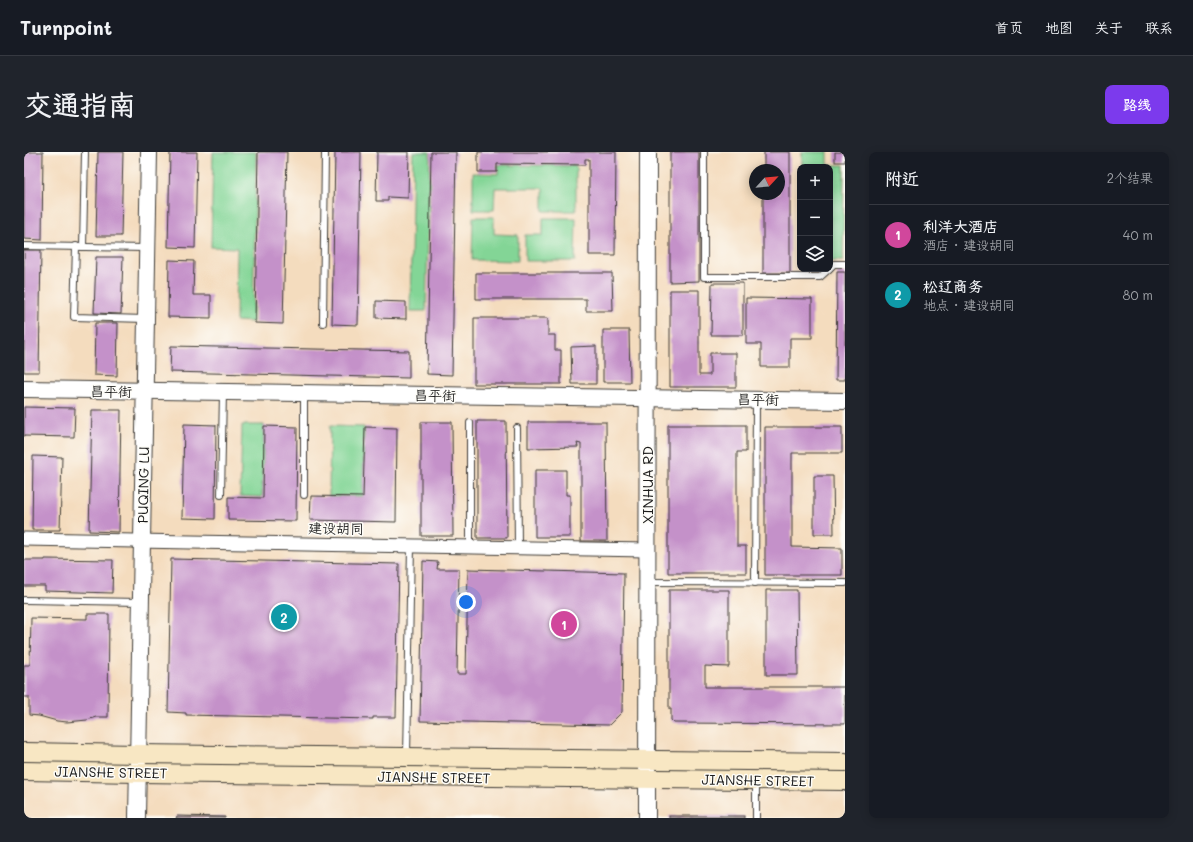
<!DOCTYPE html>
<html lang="zh">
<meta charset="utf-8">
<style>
body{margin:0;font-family:Mali,"LXGW WenKai TC",sans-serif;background:#20242c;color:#f1f3f6}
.controls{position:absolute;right:12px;top:12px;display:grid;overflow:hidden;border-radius:8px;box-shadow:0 2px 10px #0003}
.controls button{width:36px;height:36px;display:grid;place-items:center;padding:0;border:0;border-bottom:1px solid #363941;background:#171b24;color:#f1f3f6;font:20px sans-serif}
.compass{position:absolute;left:725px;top:12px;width:36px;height:36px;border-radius:50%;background:#171b24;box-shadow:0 2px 10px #0003;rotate:64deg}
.you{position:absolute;left:442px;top:450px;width:14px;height:14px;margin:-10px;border:3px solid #fff;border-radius:50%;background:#1a73e8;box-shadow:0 0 0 6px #1a73e833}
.badge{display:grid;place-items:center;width:26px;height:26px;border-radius:50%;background:#7c3aed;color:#fff;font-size:13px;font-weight:700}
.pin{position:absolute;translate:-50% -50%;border:2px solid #fff;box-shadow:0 1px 4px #0006}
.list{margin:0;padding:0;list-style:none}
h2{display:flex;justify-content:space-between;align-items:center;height:52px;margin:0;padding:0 16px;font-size:17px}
h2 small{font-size:13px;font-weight:400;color:#9ea1a6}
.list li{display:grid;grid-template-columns:26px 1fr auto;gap:12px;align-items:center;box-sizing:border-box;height:60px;padding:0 16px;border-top:1px solid #363941}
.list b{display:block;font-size:15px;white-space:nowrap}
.list p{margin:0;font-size:13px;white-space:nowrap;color:#9ea1a6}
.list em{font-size:13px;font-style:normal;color:#9ea1a6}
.icon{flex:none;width:22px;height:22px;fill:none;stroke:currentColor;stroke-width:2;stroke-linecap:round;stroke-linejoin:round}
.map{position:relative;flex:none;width:821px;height:666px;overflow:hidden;border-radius:8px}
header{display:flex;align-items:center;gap:24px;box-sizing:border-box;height:56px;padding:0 20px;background:#171b24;border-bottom:1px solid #363941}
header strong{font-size:19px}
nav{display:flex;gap:22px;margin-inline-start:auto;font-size:14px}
.intro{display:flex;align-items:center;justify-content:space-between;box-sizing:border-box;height:96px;padding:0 24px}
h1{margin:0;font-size:28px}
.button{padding:10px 18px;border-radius:8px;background:#7c3aed;color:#fff;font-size:14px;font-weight:700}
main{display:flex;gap:24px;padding:0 24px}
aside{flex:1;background:#171b24;border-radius:8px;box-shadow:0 2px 10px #0003}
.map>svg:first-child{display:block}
.green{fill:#83d596;stroke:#507859}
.building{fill:#c491c9}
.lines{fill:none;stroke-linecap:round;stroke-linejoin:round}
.service-casing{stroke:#3c3934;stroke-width:8}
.minor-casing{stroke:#3c3934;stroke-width:15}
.tertiary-casing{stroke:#3c3934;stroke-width:18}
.secondary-casing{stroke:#3c3934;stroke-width:20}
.service{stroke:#fff;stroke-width:6}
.minor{stroke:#fff;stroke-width:13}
.tertiary{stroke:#fff;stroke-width:16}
.secondary{stroke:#f8e7c3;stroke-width:18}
.labels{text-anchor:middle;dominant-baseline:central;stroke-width:3;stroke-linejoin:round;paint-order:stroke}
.street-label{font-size:14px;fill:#1c1c1c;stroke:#fdfcf7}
</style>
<header>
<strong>Turnpoint</strong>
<nav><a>首页</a><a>地图</a><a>关于</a><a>联系</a></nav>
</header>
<div class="intro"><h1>交通指南</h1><a class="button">路线</a></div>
<main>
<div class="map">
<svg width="821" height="666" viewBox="0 0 821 666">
<rect width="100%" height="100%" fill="#fdfcf7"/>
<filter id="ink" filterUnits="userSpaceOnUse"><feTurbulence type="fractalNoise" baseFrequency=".025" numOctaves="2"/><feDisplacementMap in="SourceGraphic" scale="8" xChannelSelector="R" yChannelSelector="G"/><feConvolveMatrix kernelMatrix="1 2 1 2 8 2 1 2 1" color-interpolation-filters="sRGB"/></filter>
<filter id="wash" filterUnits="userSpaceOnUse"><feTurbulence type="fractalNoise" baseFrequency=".012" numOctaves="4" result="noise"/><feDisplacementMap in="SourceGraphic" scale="16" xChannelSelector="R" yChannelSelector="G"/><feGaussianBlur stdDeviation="0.9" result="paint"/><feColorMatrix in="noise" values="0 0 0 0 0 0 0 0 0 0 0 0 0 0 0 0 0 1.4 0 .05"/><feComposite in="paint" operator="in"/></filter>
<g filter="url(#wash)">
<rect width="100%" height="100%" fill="#f4dcbe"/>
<g class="green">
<polygon points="189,0 232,0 229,170 212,169 213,96 187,95"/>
<polygon points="389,0 406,0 402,159 386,159"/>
<polygon points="778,0 804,0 804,13 820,13 819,109 806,109 806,15 778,15"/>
<polygon points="474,13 552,14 552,59 519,59 519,36 471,36 470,58 449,58 449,21 474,22"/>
<polygon points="449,65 470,65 470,82 494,83 494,109 448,108"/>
<polygon points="519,66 552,66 551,109 501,109 501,83 519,83"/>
<polygon points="218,273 240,273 238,345 216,344"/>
<polygon points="306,274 340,275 339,344 305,344"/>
</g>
<g id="blocks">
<g class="building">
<polygon points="0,0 19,0 18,88 0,87"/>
<polygon points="74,0 99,0 97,84 72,84"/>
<polygon points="146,0 173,0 171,96 144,95"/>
<polygon points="234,0 263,0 259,172 231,171"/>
<polygon points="311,0 337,0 334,173 308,172"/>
<polygon points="353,0 385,0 384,46 364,45 364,49 352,49"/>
<polygon points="407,0 432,0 428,223 403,222"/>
<polygon points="454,0 592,0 591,103 565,103 565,7 561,7 561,13 473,12 473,20 454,20"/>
<polygon points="646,0 675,0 675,129 646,130"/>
<polygon points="740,0 766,0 766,121 739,121 739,42 755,42 755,18 740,18"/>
<rect x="811" y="0" width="10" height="10"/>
<polygon points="0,98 17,98 15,220 0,220"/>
<polygon points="72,105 99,105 97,162 70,161"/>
<polygon points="145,108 170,109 169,143 187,143 187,166 144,165"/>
<polygon points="813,120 821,120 821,228 812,228"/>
<polygon points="452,121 588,121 589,159 562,159 562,147 452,147"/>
<polygon points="688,131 719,131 719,183 687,183"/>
<polygon points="646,138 675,138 675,223 686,223 686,201 712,201 712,235 646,235"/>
<polygon points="722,146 788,147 788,186 766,186 766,215 737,215 737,192 722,192"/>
<polygon points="352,149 382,150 382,167 352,166"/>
<polygon points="450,166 524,166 524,183 531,183 531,198 537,198 537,232 450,232"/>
<polygon points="71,171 94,171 93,224 70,223"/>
<polygon points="579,178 605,178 606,230 579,230"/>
<polygon points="147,194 385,199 385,226 146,220"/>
<polygon points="572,194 572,232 548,232 547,195"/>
<polygon points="0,255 51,256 50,285 0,284"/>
<polygon points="68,258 97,258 95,380 65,379"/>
<polygon points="453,269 482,269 483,386 453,386"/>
<polygon points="397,270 428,270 429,384 397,384"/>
<polygon points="504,270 582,270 583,389 557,389 557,292 553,291 554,295 504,296"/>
<polygon points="160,272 192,273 191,367 158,366"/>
<polygon points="644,273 722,273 722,300 713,300 713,394 722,394 722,421 644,421"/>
<polygon points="240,274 273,275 272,369 204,368 204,345 239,346"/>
<polygon points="341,275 373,276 372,370 286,368 287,344 339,345"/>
<polygon points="741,275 818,275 818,301 768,301 768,395 818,396 818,423 741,423"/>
<polygon points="9,304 38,305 36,378 8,378"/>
<polygon points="511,318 542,318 542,343 546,343 546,385 511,385"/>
<polygon points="790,324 809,324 810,382 790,382"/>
<polygon points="21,407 89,408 88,441 21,439 21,434 0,434 0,408 21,408"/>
<polygon points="147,407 375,412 372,565 349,565 349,567 162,563 162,561 144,560"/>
<polygon points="399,409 414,410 413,417 435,417 433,522 442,522 444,417 600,421 598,560 585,573 396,569"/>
<polygon points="645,438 705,438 705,515 681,514 681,535 821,535 821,572 650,571 647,568 647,557 645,557"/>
<polygon points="742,438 773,438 774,523 742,523"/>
<polygon points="63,462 85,462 84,565 72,565 63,568 43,570 33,569 15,564 5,563 5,545 0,545 0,513 6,513 7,466 63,467"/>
<polygon points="153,664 201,665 201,666 152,666"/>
<rect x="645" y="664" width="75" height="2"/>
</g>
</g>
</g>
<g filter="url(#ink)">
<use href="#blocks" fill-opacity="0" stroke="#3c3934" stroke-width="1"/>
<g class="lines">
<g class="service-casing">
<g id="service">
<polyline points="680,0 680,125 796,125 805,117"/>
<polyline points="0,94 122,96"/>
<polyline points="52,94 50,165 122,167"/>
<polyline points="59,95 61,0"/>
<polyline points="806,116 810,112 821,112"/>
<polyline points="299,171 301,0"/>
<polyline points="446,271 446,395"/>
<polyline points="493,276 494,396"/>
<polyline points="197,343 199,240"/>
<polyline points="280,343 280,241"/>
<polyline points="625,430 821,431"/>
<polyline points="731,431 732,249"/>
<polyline points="0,448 116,450"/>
<polyline points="383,603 387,394"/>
<polyline points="732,666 732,630"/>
</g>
</g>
<g class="minor-casing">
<polyline id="minor" points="0,387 623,398"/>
</g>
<g class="tertiary-casing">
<g id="tertiary">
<polyline points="0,237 821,249"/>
<polyline points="113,666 125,0"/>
<polyline points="623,666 624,0"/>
</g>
</g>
<g class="secondary-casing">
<g id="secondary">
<polyline points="0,600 114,602 821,610"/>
<polyline points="0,619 114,621 821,629"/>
</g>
</g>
<use href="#service" class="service"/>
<use href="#minor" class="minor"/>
<use href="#tertiary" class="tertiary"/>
<use href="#secondary" class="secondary"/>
</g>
</g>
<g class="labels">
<g class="street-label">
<text transform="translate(87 239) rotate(1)">昌平街</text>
<text transform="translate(411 243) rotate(1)">昌平街</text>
<text transform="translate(734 247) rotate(1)">昌平街</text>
<text transform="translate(119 333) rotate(-89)">PUQING LU</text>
<text transform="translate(623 333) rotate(-90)">XINHUA RD</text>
<text transform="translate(312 376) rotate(1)">建设胡同</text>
<text transform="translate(87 620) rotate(1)">JIANSHE STREET</text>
<text transform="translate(410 625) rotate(1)">JIANSHE STREET</text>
<text transform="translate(734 628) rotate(1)">JIANSHE STREET</text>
</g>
</g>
</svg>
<div class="controls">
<button>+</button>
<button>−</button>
<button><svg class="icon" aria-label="layers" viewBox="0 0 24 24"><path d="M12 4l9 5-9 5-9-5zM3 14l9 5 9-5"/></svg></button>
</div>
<svg class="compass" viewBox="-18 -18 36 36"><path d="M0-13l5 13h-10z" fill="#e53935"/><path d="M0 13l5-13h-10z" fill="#9ea1a6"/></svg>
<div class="you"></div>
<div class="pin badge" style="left:540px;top:472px;background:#d1479c">1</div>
<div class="pin badge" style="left:260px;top:465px;background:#0f9aa8">2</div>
</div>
<aside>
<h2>附近<small>2个结果</small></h2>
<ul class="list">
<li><span class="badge" style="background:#d1479c">1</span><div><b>利洋大酒店</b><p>酒店 · 建设胡同</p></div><em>40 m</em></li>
<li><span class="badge" style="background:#0f9aa8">2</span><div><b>松辽商务</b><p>地点 · 建设胡同</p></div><em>80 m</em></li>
</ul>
</aside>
</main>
